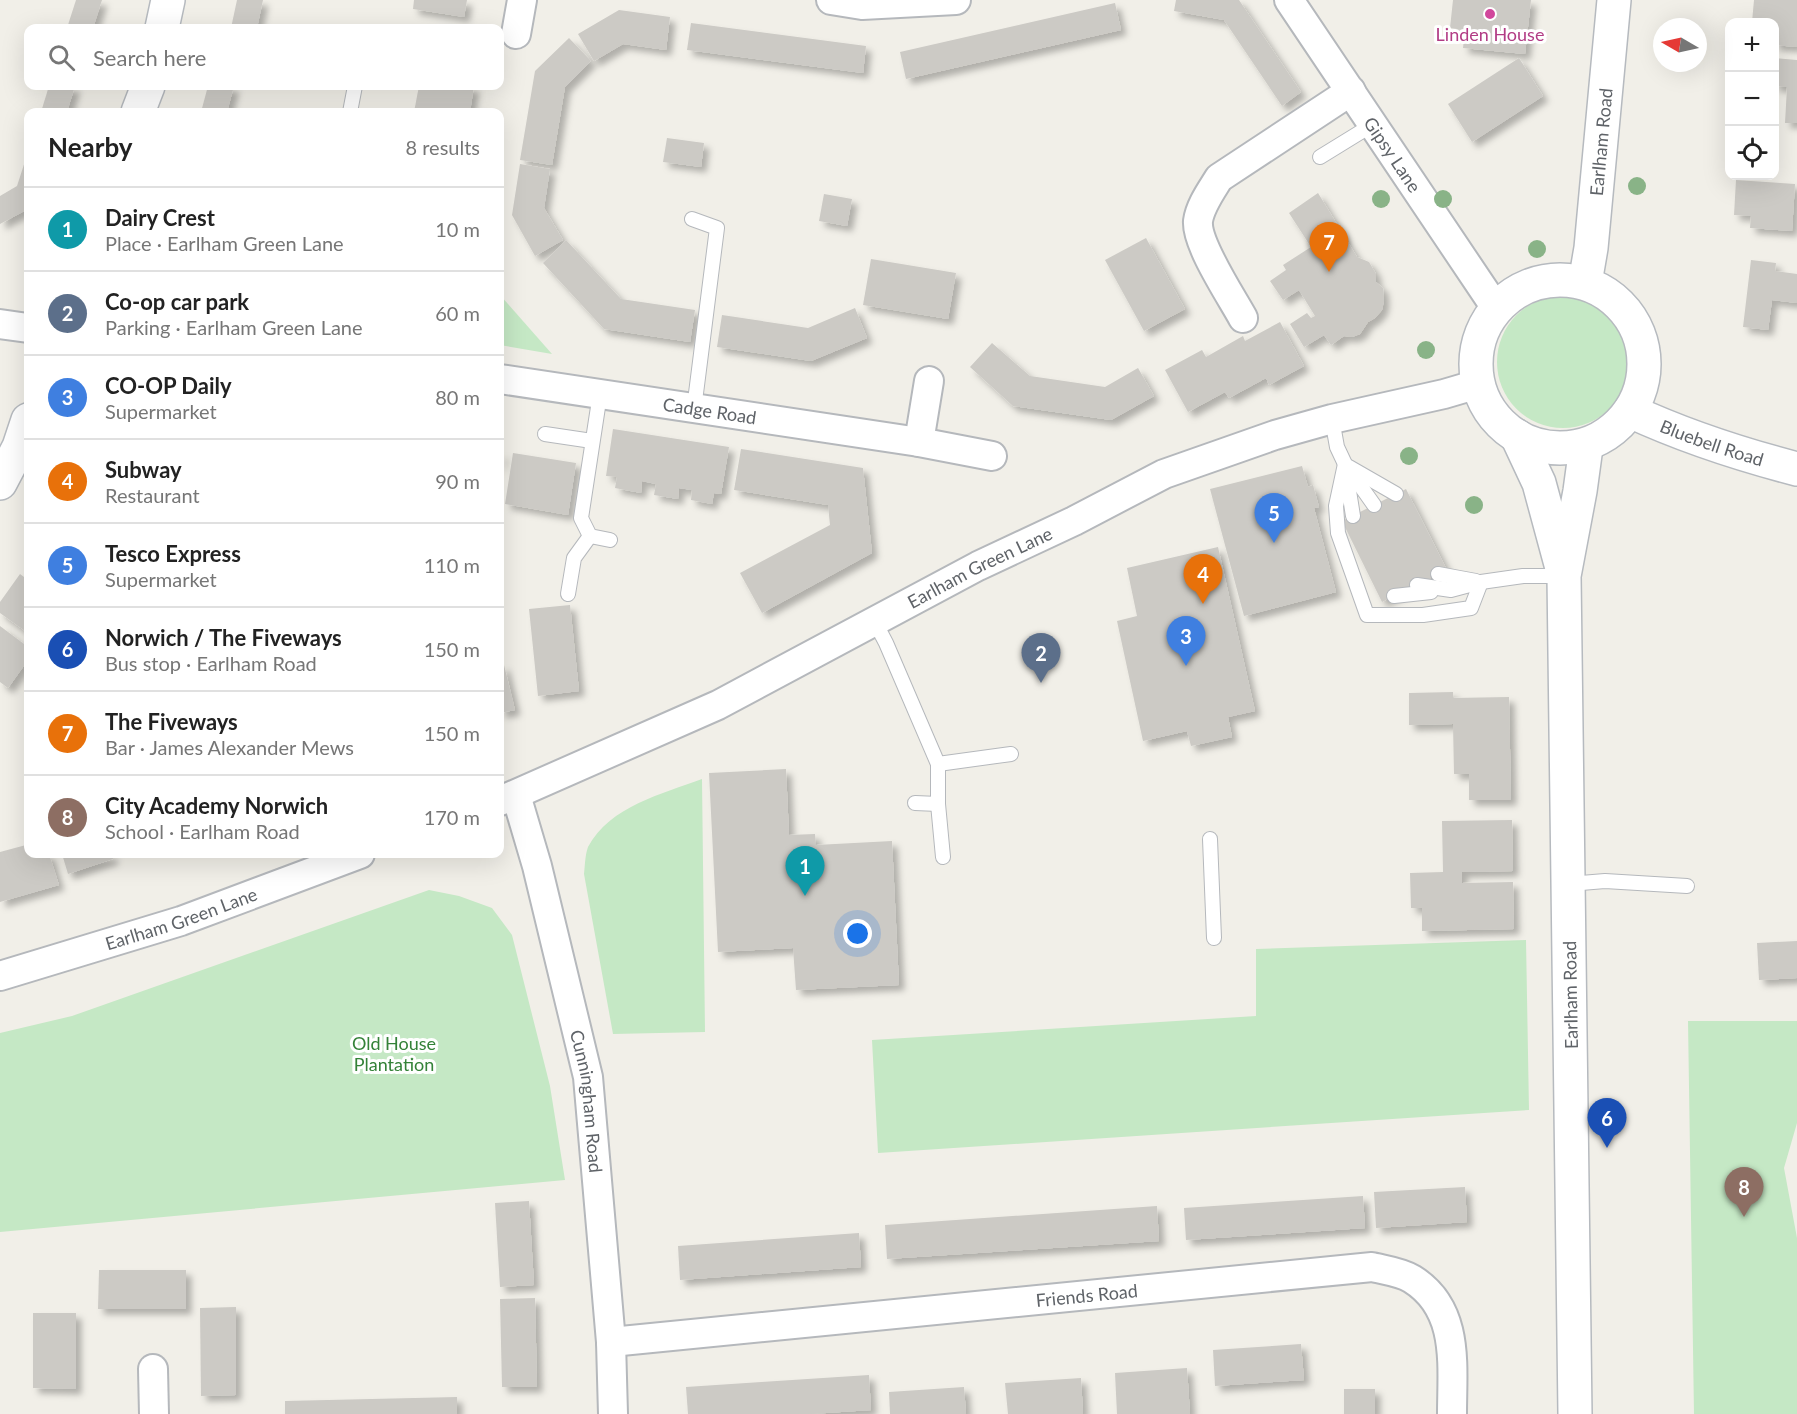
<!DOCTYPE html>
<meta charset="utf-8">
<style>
body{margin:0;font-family:Lato,sans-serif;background:#f2f2f2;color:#222}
.controls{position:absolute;right:18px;top:18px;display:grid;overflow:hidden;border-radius:12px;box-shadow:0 6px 24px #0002}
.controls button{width:54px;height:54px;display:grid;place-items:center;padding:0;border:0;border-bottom:2px solid #e0e0e0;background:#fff;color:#222;font:30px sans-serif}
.compass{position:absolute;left:1653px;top:18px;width:54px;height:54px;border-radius:50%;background:#fff;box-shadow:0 6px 24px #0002;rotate:279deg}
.you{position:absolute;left:858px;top:934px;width:21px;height:21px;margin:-15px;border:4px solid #fff;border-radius:50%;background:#1a73e8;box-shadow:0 0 0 9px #1a73e833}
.badge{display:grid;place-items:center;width:39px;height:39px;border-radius:50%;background:#ea580c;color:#fff;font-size:20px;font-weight:700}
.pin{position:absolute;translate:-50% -50px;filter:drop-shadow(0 2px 3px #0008)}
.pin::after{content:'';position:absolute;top:32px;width:21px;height:18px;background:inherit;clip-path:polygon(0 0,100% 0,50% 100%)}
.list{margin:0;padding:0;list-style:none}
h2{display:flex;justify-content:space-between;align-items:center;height:78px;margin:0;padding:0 24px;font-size:26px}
h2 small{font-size:20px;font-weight:400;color:#767676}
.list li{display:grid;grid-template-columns:39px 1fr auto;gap:18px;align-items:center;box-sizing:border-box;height:84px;padding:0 24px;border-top:2px solid #e0e0e0}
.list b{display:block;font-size:22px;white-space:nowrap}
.list p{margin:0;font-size:20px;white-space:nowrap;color:#767676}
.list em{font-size:20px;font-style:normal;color:#767676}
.icon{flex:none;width:33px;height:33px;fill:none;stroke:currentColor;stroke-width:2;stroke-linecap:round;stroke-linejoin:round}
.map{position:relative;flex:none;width:1797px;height:1414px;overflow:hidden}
.search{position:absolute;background:#fff;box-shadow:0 6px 24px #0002;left:24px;top:24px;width:480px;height:66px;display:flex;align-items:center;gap:15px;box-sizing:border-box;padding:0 21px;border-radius:12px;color:#767676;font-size:22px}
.panel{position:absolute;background:#fff;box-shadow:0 6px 24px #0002;left:24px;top:108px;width:480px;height:750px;border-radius:12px}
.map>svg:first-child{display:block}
.green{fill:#c5e8c5}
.building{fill:#cccac5;filter:url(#shadow)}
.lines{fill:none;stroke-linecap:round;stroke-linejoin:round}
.lane-casing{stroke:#b5b8bc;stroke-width:16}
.street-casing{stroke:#b5b8bc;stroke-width:32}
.secondary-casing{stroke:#b6babf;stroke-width:36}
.lane{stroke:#fff;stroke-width:14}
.street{stroke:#fff;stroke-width:28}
.secondary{stroke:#fff;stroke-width:33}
.tree{fill:#89b387}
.hotel-dot{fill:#d1479c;stroke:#fff;stroke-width:2}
.labels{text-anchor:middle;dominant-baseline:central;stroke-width:6;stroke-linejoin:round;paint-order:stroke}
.hotel-label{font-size:18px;fill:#b23c85;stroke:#fff}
.street-label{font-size:18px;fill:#5f6368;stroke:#fff}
.park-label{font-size:18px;fill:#348238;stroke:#fff}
</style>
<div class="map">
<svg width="1797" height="1414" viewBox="0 0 1797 1414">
<defs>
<filter id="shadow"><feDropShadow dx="5.5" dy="5.5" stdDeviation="3" flood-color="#0004"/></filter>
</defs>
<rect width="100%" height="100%" fill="#f1efe8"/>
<g class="green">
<polygon points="500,295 552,354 500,345"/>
<circle cx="1563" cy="362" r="66"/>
<path d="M702 779 705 1032 613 1034 584 874C585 866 585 855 588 847 610 806 662 794 702 779Z"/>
<polygon points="429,890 459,896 492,908 512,935 550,1086 565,1180 0,1232 0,1033 72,1016"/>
<polygon points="1526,940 1529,1110 878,1153 872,1040 1256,1016 1256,949"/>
<polygon points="1688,1021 1797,1021 1797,1123 1784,1168 1797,1238 1797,1414 1694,1414"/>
</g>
<g class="building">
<polygon points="76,0 102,0 93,28 67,28"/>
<polygon points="237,0 263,0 257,28 231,28"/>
<polygon points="414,0 467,0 464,17 413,9"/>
<polygon points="1176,0 1239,0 1301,92 1282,106 1224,20 1174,11"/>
<polygon points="1453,0 1531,0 1525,54 1463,48 1465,30 1450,28"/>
<polygon points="1754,0 1797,0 1797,47 1774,45 1774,22 1752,22"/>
<polygon points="1115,3 1121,30 906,79 900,52"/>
<polygon points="619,10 670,17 666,50 623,44 594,61 578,34"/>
<polygon points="691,23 866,46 863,73 687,50"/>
<polygon points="569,38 591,61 565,87 552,165 520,160 535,71"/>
<polygon points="1519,58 1543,96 1472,142 1448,104"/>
<polygon points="1774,58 1797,60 1797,123 1785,123 1787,87 1774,86"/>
<polygon points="49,86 75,86 67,112 41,112"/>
<polygon points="208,86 234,86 227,112 201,112"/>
<polygon points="419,86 474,86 470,112 414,112"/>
<polygon points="667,138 704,143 701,167 663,162"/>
<polygon points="28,152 28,209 0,224 0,196 17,186"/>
<polygon points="520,164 550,169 544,208 563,240 535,256 512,215"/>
<polygon points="1736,180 1795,184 1792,231 1750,228 1751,216 1734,215"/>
<polygon points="1318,193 1357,257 1369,262 1376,274 1376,282 1383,288 1384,301 1382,310 1375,318 1368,322 1360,334 1352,337 1344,336 1331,345 1324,335 1304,347 1290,324 1307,313 1311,318 1315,316 1299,290 1283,300 1270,281 1286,270 1283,265 1311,247 1289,213"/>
<polygon points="824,194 852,199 847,226 819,221"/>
<polygon points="1146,238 1185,309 1144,331 1105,260"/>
<polygon points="566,240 621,299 695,310 690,342 604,329 543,263"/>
<polygon points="871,259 956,273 948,319 863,305"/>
<polygon points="1751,260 1776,263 1775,271 1797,274 1797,303 1772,300 1768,330 1743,327"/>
<polygon points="855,308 867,338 811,361 717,347 722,315 808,328"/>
<polygon points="1280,322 1304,366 1269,385 1266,378 1229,398 1225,392 1188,412 1165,370 1202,350 1206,357 1243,336 1245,341"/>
<polygon points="992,343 1030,376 1105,387 1138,368 1154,396 1111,420 1013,406 970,367"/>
<polygon points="613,429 729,447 721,494 714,493 712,504 691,500 692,490 679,488 678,499 654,495 656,484 642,481 641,493 615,488 617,477 606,476"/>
<polygon points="741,449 863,468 872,553 762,613 740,573 830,525 828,505 734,490"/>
<polygon points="500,453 503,453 501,467 500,467"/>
<polygon points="513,453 576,463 568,515 505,504"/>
<polygon points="1302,466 1308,487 1313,485 1319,507 1314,508 1336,592 1244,616 1210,489"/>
<polygon points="1406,489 1447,570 1382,602 1342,521"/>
<polygon points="1218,547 1255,711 1228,717 1232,737 1191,746 1187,731 1143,741 1117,621 1137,616 1127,568"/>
<polygon points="20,574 28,580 28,633 0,613 0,602"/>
<polygon points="570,605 579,691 538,696 529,609"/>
<polygon points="0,626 28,647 28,660 8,688 0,682"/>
<polygon points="504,665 515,710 500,713 500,666"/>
<polygon points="1453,692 1453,698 1509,697 1511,800 1469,800 1469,774 1454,774 1453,724 1409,725 1409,693"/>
<polygon points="786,769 789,835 815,834 816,845 892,841 899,985 796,990 793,948 718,952 709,773"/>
<polygon points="1512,820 1513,871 1462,872 1462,883 1513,882 1514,929 1422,931 1422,908 1411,908 1410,873 1443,872 1442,821"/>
<polygon points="26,845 29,854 49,854 59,885 0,902 0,852"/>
<polygon points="62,854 112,854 113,859 68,874"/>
<polygon points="1797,941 1797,978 1759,980 1757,943"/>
<polygon points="1465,1187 1467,1222 1376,1228 1374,1192"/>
<polygon points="1363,1196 1365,1228 1186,1240 1184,1208"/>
<polygon points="529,1201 534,1285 500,1287 495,1203"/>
<polygon points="1157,1206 1159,1241 887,1259 885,1225"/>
<polygon points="859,1233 861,1267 680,1280 678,1246"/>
<polygon points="99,1270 186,1270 186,1309 98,1309"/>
<polygon points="535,1298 537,1387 502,1387 500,1299"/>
<polygon points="236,1307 236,1395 201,1396 200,1308"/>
<polygon points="33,1313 76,1313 76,1389 33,1388"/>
<polygon points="1301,1344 1304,1380 1215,1386 1213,1350"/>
<polygon points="1187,1368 1190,1414 1117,1414 1115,1373"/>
<polygon points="869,1375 871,1410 811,1414 688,1414 686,1387"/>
<polygon points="1081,1378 1083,1414 1008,1414 1005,1383"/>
<polygon points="964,1387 966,1414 890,1414 889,1392"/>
<rect x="1344" y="1389" width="31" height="25"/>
<polygon points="457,1397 457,1414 285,1414 285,1401"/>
</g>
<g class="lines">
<g class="lane-casing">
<g id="lane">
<polyline points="350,112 355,86"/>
<polyline points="1320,157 1372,125"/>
<polyline points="692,219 717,228 694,409"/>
<polyline points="600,394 581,518 590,536 610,540"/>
<polyline points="1332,419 1337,447 1345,464 1374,505"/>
<polyline points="545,434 592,441"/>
<polyline points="1345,464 1336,506 1338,533 1367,615 1423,615 1471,608 1481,582"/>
<polyline points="1349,467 1396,494"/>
<polyline points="1346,472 1353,516"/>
<polyline points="1438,574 1476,581"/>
<polyline points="1417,585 1451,590 1481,582 1523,576 1564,576"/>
<polyline points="568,594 574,558 590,536"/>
<polyline points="1394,596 1431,592"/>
<polyline points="875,622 886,643 938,764 938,804 943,857"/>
<polyline points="938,764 1011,754"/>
<polyline points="915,803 938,804"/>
<polyline points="1210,839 1214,938"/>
<polyline points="1569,884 1605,881 1687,886"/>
</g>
</g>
<g class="street-casing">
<g id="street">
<polyline points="831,0 862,5 956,0"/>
<path id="s1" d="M1289 0 1496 308"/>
<polyline points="516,34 522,0"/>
<path d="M1243 318C1231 296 1196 244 1198 221 1200 206 1211 191 1219 178L1351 91"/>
<polyline points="0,324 28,328"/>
<path id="s2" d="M500 379 919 442 992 456"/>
<polyline points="919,442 929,381"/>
<path id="s3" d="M516 795 537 866 588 1077 611 1342 613 1414"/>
<path id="s4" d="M500 801 718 705 978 566 1074 521 1164 474 1275 435 1332 419 1444 394 1478 384"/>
<path id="s5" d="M0 976 181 921 360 854"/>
<path id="s6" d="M611 1342 1372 1267C1384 1270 1401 1272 1412 1279 1460 1309 1452 1365 1452 1414"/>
<polyline points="153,1369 154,1414"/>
</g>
</g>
<g class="secondary-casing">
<g id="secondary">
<polyline points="162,28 168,0"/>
<polyline points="138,112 148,86"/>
<circle cx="1560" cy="364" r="84"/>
<path id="s7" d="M1585 283 1591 248 1614 0"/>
<path id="s8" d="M1630 411C1684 436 1739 454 1797 469"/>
<polyline points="1517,436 1539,483 1562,568"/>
<polyline points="0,483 19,447 28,420"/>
<polyline points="1575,1414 1564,576 1580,491 1586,447"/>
</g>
</g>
<use href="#lane" class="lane"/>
<use href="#street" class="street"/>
<use href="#secondary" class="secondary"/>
</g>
<g class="tree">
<circle cx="1637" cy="186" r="9"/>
<circle cx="1381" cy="199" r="9"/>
<circle cx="1443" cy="199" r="9"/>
<circle cx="1537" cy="249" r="9"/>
<circle cx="1426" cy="350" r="9"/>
<circle cx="1409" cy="456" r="9"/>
<circle cx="1474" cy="505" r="9"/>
</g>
<circle class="hotel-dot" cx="1490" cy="14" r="6"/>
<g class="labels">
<g class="hotel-label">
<text x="1490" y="34">Linden House</text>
</g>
<g class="street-label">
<text stroke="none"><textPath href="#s7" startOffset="142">Earlham Road</textPath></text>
<text stroke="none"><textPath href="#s1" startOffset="186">Gipsy Lane</textPath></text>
<text stroke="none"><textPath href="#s2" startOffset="212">Cadge Road</textPath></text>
<text stroke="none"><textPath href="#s8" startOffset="88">Bluebell Road</textPath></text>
<text stroke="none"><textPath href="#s4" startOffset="534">Earlham Green Lane</textPath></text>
<text stroke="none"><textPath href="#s5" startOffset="190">Earlham Green Lane</textPath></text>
<text transform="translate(1570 995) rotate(-91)">Earlham Road</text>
<text stroke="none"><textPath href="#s3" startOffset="315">Cunningham Road</textPath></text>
<text stroke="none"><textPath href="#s6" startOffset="478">Friends Road</textPath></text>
</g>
<g class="park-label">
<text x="394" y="1043">Old House<tspan x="394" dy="21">Plantation</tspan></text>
</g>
</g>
</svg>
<div class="controls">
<button>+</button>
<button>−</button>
<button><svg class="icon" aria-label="locate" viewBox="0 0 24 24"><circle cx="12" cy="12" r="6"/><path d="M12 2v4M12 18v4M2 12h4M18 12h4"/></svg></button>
</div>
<svg class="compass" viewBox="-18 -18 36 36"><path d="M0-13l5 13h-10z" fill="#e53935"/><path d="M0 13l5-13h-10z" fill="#767676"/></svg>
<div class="you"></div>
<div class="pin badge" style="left:805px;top:896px;background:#0f9aa8">1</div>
<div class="pin badge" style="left:1041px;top:683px;background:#5c6f8a">2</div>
<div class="pin badge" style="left:1186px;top:666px;background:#3f7fe0">3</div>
<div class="pin badge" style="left:1203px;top:604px;background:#e8710a">4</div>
<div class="pin badge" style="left:1274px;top:543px;background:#3f7fe0">5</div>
<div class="pin badge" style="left:1607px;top:1148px;background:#1a4fb4">6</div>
<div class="pin badge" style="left:1329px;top:272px;background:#e8710a">7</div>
<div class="pin badge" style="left:1744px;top:1217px;background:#8d6e63">8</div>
<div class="search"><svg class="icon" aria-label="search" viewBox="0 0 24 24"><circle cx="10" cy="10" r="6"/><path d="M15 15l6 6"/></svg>Search here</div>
<section class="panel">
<h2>Nearby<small>8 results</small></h2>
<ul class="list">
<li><span class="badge" style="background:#0f9aa8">1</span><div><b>Dairy Crest</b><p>Place · Earlham Green Lane</p></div><em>10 m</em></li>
<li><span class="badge" style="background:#5c6f8a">2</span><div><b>Co-op car park</b><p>Parking · Earlham Green Lane</p></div><em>60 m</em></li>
<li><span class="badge" style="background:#3f7fe0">3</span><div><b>CO-OP Daily</b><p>Supermarket</p></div><em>80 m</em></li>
<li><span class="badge" style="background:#e8710a">4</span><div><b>Subway</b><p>Restaurant</p></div><em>90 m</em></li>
<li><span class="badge" style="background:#3f7fe0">5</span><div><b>Tesco Express</b><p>Supermarket</p></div><em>110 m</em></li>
<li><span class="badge" style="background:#1a4fb4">6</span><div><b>Norwich / The Fiveways</b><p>Bus stop · Earlham Road</p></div><em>150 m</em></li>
<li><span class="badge" style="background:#e8710a">7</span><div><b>The Fiveways</b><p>Bar · James Alexander Mews</p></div><em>150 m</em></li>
<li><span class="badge" style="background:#8d6e63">8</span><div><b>City Academy Norwich</b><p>School · Earlham Road</p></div><em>170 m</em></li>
</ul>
</section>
</div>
